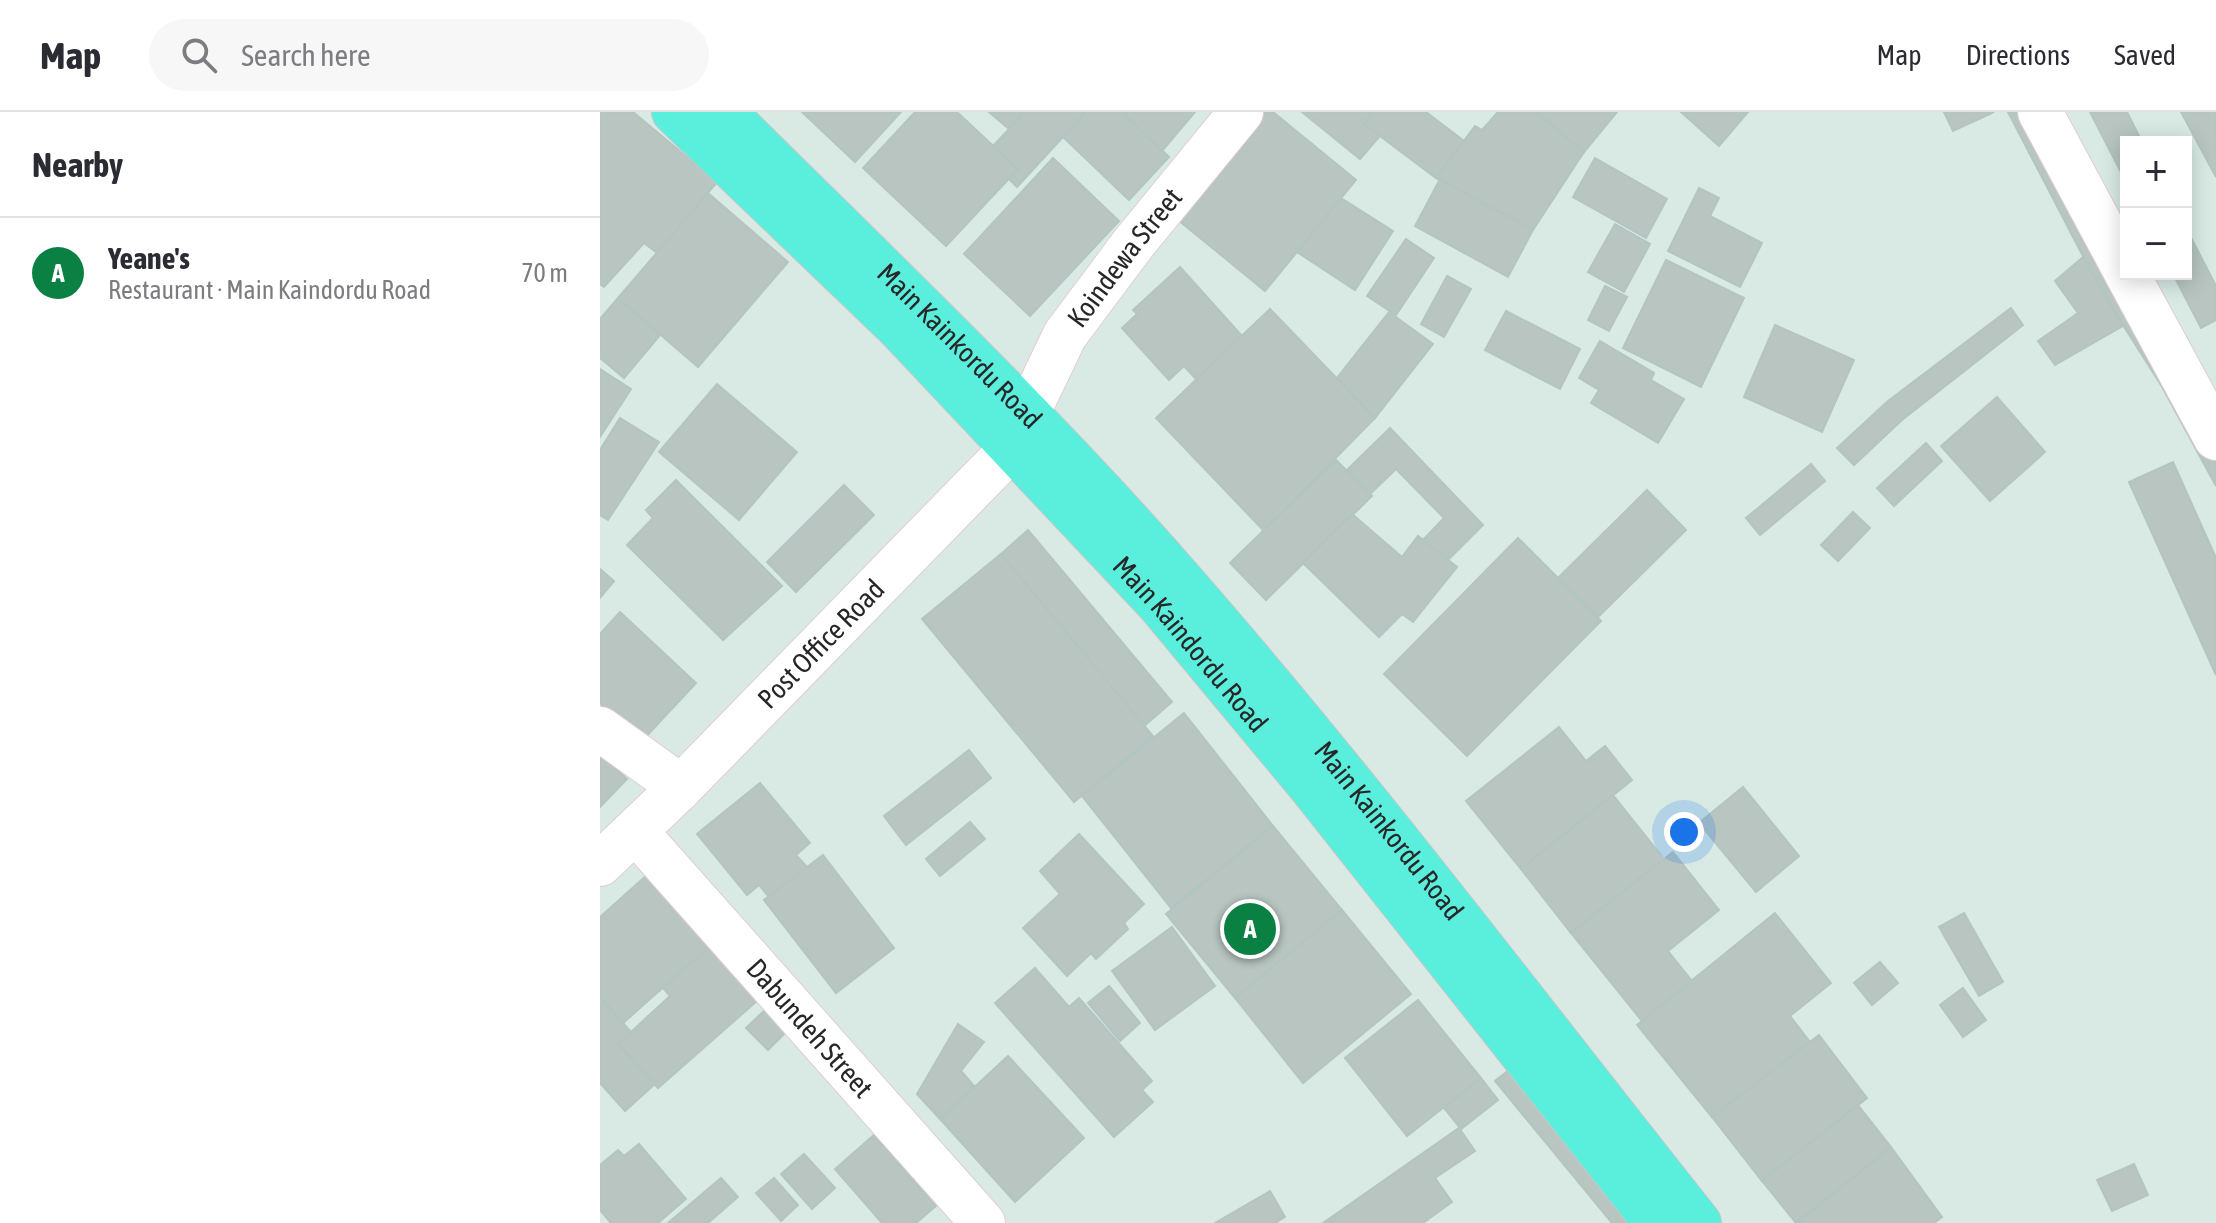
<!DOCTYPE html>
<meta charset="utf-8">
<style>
body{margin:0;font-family:"Asap Condensed",sans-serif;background:#f7f7f7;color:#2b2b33}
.controls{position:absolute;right:24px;top:24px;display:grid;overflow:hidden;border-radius:0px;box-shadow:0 4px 20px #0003}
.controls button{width:72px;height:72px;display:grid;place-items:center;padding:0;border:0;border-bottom:2px solid #e1e1e2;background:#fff;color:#2b2b33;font:40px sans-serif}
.you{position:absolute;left:1084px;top:720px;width:28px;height:28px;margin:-20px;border:6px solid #fff;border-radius:50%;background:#1a73e8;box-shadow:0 0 0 12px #1a73e833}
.badge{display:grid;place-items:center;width:52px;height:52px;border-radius:50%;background:#0b8043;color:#fff;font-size:26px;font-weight:700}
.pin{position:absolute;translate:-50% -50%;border:4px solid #fff;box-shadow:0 2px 8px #0006}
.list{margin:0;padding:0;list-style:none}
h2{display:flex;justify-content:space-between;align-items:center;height:104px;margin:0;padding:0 32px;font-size:34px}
h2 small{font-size:26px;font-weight:400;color:#7c7c81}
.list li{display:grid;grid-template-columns:52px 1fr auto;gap:24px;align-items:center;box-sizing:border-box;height:112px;padding:0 32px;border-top:2px solid #e1e1e2}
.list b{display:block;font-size:30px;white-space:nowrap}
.list p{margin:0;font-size:26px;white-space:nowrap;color:#7c7c81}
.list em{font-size:26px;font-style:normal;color:#7c7c81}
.icon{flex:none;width:44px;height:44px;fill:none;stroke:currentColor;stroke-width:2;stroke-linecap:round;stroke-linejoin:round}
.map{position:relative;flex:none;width:1616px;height:1111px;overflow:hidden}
header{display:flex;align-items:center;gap:48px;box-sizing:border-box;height:112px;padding:0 40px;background:#fff;border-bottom:2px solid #e1e1e2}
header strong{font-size:38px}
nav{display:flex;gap:44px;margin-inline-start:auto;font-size:28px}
.search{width:560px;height:72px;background:#f7f7f7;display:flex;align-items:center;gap:20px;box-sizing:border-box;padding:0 28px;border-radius:44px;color:#7c7c81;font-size:30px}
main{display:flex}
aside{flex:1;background:#fff}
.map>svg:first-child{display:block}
.building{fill:#b8c5c1;stroke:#b3c5c1;stroke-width:2}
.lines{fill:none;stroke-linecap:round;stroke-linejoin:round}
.minor-casing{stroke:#e1cecf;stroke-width:46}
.primary-casing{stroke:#c7c7c7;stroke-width:46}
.minor{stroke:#fff;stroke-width:44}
.primary{stroke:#5aeedd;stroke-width:44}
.labels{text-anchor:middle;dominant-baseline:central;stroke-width:6;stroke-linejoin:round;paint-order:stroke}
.street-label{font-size:28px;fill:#272727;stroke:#fff}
</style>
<header>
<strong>Map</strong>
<div class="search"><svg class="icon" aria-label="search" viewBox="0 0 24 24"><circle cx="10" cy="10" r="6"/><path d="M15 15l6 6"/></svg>Search here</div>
<nav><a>Map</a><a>Directions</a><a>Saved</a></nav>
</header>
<main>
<aside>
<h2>Nearby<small></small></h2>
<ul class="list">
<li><span class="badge">A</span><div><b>Yeane's</b><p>Restaurant · Main Kaindordu Road</p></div><em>70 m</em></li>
</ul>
</aside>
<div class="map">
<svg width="1616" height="1111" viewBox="0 0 1616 1111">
<rect width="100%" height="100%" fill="#d9eae5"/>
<g class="building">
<polygon points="0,0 33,0 117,70 57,141 44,131 4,175 0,172"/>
<polygon points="202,0 301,0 255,50"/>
<polygon points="315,0 357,0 418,57 346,134 263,56"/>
<polygon points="389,0 425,0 409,17"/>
<polygon points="425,0 486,0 417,75 409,67 418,57 393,34"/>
<polygon points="486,0 522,0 569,45 529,88 463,25"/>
<polygon points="522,0 595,0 562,39"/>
<polygon points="665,0 673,0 756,68 665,179 577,107"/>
<polygon points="702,0 773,0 764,12 780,24 760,47"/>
<polygon points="773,0 826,0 864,29 836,66 764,12"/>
<polygon points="898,0 936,0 984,40 933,118 836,66 875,14 882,18"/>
<polygon points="936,0 1017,0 984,40"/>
<polygon points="1081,0 1148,0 1119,34"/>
<polygon points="1344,0 1394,0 1353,19"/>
<polygon points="1408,0 1435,0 1576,265 1561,273 1500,177"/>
<polygon points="1490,0 1527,0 1542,30 1526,30 1526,70"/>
<polygon points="1581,0 1616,0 1616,65"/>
<polygon points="453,46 519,109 430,204 364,142"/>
<polygon points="995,46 1067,87 1046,126 973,85"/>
<polygon points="840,67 933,118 908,165 815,114"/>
<polygon points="1099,76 1119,86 1110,104 1162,131 1140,175 1068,139"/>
<polygon points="108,81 188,150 98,255 18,186"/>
<polygon points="741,86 793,119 755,178 697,140"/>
<polygon points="1015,112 1050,132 1024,180 988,160"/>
<polygon points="1586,116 1616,174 1616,208 1601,216 1573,162 1586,162"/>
<polygon points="806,127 834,146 796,203 767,184"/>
<polygon points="1483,145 1523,214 1455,253 1438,229 1478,201 1455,169"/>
<polygon points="1066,148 1144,186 1101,275 1023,236"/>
<polygon points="580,155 642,224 596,267 584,254 569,268 522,216 537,202 533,198"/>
<polygon points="847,164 871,177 844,225 821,212"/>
<polygon points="1005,174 1027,185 1009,219 988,208"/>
<polygon points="18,186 60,223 24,266 0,246 0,207"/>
<polygon points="1411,196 1423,213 1302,308 1254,353 1237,336 1288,289"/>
<polygon points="670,197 775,306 664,419 556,306"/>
<polygon points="906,199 980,237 960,277 885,238"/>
<polygon points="789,200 833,232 775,306 737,266"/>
<polygon points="1175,213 1254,248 1222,320 1144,285"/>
<polygon points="1000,229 1054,261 1051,268 1084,287 1058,331 991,291 999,278 979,266"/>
<polygon points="0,257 31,277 0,325"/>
<polygon points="1576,265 1616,339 1616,374 1561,273"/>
<polygon points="117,272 197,340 139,408 59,340"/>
<polygon points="1397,285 1445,340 1390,389 1341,334"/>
<polygon points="20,306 59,330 8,408 0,403 0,338"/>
<polygon points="790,316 883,413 848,448 823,428 844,406 796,357 770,382 747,358"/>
<polygon points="1326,331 1342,349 1294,394 1277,376"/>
<polygon points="736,348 772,384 666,488 630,451"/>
<polygon points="1573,350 1616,446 1616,563 1529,370"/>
<polygon points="1211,352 1225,369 1160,423 1146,406"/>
<polygon points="76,368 182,474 123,528 27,433 53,406 46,398"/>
<polygon points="244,373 274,403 196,480 167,450"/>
<polygon points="1047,378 1086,418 998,505 958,466"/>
<polygon points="1253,400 1270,416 1238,449 1221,433"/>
<polygon points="752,402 802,445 818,424 857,455 813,510 802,502 779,525 703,451"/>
<polygon points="428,418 572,590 544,614 401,442"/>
<polygon points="918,426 1001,509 867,644 784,562"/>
<polygon points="401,442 553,624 474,690 322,507"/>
<polygon points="0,457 14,469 0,486"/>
<polygon points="20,500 96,571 41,630 0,591 0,522"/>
<polygon points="584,601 673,714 571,796 482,684"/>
<polygon points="959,615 986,649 1005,634 1032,668 921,757 866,689"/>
<polygon points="369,638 391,666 306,733 284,704"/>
<polygon points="0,642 27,667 0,695"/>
<polygon points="160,671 210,731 196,743 207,755 169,785 159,773 147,783 97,722"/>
<polygon points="1143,675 1199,744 1156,780 1099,711"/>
<polygon points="1013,683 1064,747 971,821 921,757"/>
<polygon points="370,710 385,727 340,764 326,747"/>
<polygon points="673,714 742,798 635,886 566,802"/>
<polygon points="479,722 544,792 524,811 528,817 496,847 491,841 467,864 423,816 460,782 440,759"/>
<polygon points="1073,740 1119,798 1068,839 1092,869 1042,909 971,821"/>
<polygon points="223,743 294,836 236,881 164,788"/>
<polygon points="47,763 110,834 23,911 0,885 0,805"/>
<polygon points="742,798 811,882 703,971 635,886"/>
<polygon points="1175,801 1231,871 1190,904 1210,930 1112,1005 1037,913"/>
<polygon points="1364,801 1403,870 1379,884 1339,815"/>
<polygon points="572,815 615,874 555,918 512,859"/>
<polygon points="110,834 157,889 58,976 18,932 70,884 63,876"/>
<polygon points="1280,850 1298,871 1272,893 1254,871"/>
<polygon points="435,856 469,895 479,886 552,969 542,978 553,990 514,1025 395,891"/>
<polygon points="509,874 540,911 520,929 488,891"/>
<polygon points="1363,876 1386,908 1363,925 1340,893"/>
<polygon points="0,885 31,920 18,932 55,972 25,999 0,971"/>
<polygon points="818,888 881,966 807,1024 745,946"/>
<polygon points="167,896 188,918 168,938 146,916"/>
<polygon points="358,912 384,930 361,959 375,975 340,1007 317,982"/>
<polygon points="1219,923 1267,986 1162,1069 1112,1005"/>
<polygon points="408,944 484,1026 415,1090 340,1007"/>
<polygon points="913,955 1041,1111 1012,1111 895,969"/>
<polygon points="881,966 898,988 861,1017 844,996"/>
<polygon points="1258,993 1291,1035 1196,1111 1162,1069"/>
<polygon points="859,1016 875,1039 835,1066 852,1090 823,1111 723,1111"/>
<polygon points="274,1023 336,1094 316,1111 282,1111 235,1057"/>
<polygon points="39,1032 86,1087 58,1111 11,1111 0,1098 0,1053 18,1038 24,1044"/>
<polygon points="1291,1035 1342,1105 1334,1111 1197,1111"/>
<polygon points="204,1042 235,1076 212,1097 181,1062"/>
<polygon points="1534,1052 1548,1083 1512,1099 1497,1068"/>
<polygon points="121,1066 138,1085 108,1111 68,1111"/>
<polygon points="174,1066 198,1093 181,1109 156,1081"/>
<polygon points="670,1079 685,1105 675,1111 615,1111"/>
</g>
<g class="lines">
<g class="minor-casing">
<g id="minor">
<polyline points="1440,0 1526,160"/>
<polyline points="1527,162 1616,326"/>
<polyline points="0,617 81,675"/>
<path id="s1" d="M36 720 383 1111"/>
<path id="s2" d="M0 752 81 675 410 338 465 223 533 132 641 0"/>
</g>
</g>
<g class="primary-casing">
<g id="primary">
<path id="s3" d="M74 0 299 216 559 492 712 676 1056 1111"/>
<path id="s4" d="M124 0C279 154 438 304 581 468 762 675 928 896 1099 1111"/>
</g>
</g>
<use href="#minor" class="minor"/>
<use href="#primary" class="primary"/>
</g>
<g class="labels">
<g class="street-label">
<text stroke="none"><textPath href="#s2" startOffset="808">Koindewa Street</textPath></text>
<text stroke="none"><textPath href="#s4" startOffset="332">Main Kainkordu Road</textPath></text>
<text stroke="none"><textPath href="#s2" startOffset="312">Post Office Road</textPath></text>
<text stroke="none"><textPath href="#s3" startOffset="742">Main Kaindordu Road</textPath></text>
<text stroke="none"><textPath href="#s4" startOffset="980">Main Kainkordu Road</textPath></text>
<text stroke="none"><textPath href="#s1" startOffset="262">Dabundeh Street</textPath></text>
</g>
</g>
</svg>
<div class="controls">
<button>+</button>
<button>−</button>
</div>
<div class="you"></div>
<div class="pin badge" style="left:650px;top:817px">A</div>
</div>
</main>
